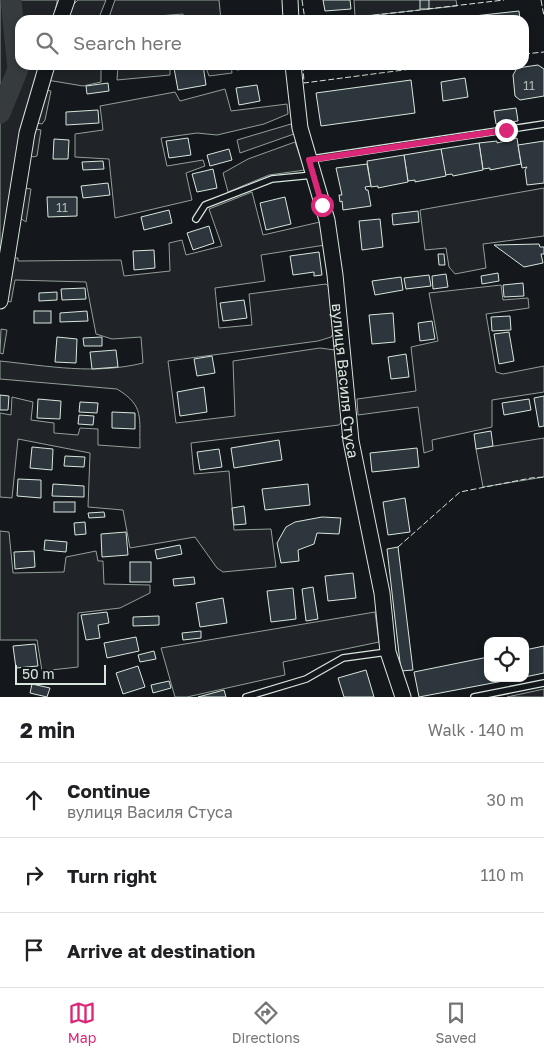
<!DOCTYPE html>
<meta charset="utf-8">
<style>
body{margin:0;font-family:"Golos Text",sans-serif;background:#f2f2f2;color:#202124}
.controls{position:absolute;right:15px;bottom:15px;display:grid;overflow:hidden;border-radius:10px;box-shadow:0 2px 8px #0003}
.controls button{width:45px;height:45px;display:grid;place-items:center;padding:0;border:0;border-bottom:1px solid #e0e0e0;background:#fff;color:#202124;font:25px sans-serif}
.scale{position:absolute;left:15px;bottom:12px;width:91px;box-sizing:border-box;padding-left:5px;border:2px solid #d8e6dc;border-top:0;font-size:14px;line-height:18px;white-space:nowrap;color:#d8e6dc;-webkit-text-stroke:4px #14181c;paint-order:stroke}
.stop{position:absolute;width:15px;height:15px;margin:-11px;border:4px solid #db2777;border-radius:50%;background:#fff}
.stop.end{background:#db2777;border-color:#fff;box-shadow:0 1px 5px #0008}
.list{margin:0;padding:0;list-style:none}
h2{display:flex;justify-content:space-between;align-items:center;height:65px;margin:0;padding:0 20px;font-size:21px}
h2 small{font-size:16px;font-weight:400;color:#757577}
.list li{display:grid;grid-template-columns:32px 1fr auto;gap:15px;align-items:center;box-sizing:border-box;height:75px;padding:0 20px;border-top:1px solid #e0e0e0}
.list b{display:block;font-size:19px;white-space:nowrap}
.list p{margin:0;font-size:16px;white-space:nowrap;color:#757577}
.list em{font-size:16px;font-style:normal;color:#757577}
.icon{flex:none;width:28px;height:28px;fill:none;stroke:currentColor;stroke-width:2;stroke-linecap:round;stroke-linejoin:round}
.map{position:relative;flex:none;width:544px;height:697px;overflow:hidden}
.search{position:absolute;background:#fff;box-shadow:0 2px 8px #0003;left:15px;right:15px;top:15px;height:55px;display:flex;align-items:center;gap:12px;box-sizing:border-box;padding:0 18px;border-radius:15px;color:#757577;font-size:19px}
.sheet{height:290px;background:#fff}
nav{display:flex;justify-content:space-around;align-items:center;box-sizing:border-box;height:70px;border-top:1px solid #e0e0e0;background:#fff;font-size:14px;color:#757577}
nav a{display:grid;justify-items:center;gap:2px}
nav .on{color:#db2777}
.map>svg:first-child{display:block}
.green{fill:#202428;stroke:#939e99}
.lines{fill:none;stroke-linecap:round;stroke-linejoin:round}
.river{stroke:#363b3e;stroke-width:21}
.building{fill:#2c363c;stroke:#d8e6dc}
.lane-casing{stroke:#d8e6dc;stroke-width:8}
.secondary-casing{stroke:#d8e6dc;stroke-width:17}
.lane{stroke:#14181c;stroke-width:5.5}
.secondary{stroke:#14181c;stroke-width:15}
.fence{stroke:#d8e6dc;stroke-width:1;stroke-dasharray:6 2.5;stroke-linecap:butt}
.route{stroke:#db2777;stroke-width:6}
.labels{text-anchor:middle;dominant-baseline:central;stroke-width:4;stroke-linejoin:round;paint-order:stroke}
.number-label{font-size:12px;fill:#adbab4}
.street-label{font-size:15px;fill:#d8e6dc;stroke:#14181c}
</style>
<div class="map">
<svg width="544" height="697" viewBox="0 0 544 697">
<rect width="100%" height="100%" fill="#14181c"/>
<g class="green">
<polygon points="0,0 57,0 57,2 53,20 20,20 20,65 41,65 0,275"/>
<polygon points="78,0 106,0 98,20 65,20 70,8"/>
<polygon points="115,0 219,0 221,20 184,20 183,14 108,20"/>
<polygon points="354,0 456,0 457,6 355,17"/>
<polygon points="52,65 101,65 101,82 83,86 47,80"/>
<polygon points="118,65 179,65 170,67 170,75 117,80"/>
<polygon points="205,65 231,65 232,73 209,76"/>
<polygon points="225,89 231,111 287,104 288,114 264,124 217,135 197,133 161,138 167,166 203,160 205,166 186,173 192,200 115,218 109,159 75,157 75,134 103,130 100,106 175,92 180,101"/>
<polygon points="45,90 51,91 45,120 42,124 37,123"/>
<polygon points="291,124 294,134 240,153 237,140"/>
<polygon points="35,129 41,130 37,156 33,157 30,154"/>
<polygon points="295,142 305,170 269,175 228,192 223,173 248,159"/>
<polygon points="24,188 31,189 26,222 20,218"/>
<polygon points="544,188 544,236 483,244 486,268 455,274 449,267 446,248 425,250 420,210"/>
<path d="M252 192 263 235 320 222 325 245 261 255 265 281 215 288 219 328 252 325 249 294 326 284 329 287 333 334 331 337 318 341 168 361 176 423 235 416 233 361 320 348 335 350 342 421 339 425 191 443 194 474 229 471 234 530 271 529 276 567 223 572 217 568 195 537 130 548 123 510 88 507 90 453 18 439 12 498 0 497V413L11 415 12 397 33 402 31 420 54 423V433L78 435 80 428 98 429V445L140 448C139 418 145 406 117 389L0 379V361C48 366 95 375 143 363L141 337 112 339 96 334 86 282 15 280 11 302 7 301 14 258H18V261L121 260 124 276 170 271 169 243 182 240 186 255 222 246 209 209Z"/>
<polygon points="501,285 503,300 528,298 529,308 486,314 496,372 503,374 544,366 544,392 492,400 492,427 432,440 433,450 424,453 418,407 358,415 357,399 416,391 411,347 438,341 429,293"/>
<polygon points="1,329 7,330 3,354 0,353"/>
<polygon points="544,438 544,477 483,487 476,449"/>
<polygon points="0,531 9,532 13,573 64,572 66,557 96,551 98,561 103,561 104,584 150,585 150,593 120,608 78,613 78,667 42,671 37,640 0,640"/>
<polygon points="375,612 379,642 283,662 285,675 187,697 175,697 161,648"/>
<polygon points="544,689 544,697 507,697"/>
</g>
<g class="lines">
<polyline class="river" points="0,113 18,69 11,0"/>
</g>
<g class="building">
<polygon points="323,0 350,0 351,9 325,11"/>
<rect x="420" y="0" width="9" height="9"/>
<polygon points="519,11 520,20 438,20"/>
<polygon points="248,17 249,20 223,20"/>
<polygon points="194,65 203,65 206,85 178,90 174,68"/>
<polygon points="237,65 261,65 261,66 237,70"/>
<polygon points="538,65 544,69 544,96 520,100 515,96 513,75 517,68"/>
<polygon points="465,78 468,97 443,101 441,82"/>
<polygon points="411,80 415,113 321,126 316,93"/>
<polygon points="108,83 109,91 87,94 86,86"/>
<polygon points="257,85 260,101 239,105 236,88"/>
<polygon points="516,108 518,121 496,124 494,111"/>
<polygon points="98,110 99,123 66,125 66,112"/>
<polygon points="188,138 191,155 169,158 166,141"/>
<polygon points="517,138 521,164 490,170 490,168 483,169 479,143 497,141 497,143"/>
<polygon points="54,139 69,140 68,159 53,159"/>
<polygon points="544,141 544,183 527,185 525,170 527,167 522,168 518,145"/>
<polygon points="479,143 483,170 453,176 452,174 445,175 441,149"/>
<polygon points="229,149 232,160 210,166 207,155"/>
<polygon points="441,149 446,176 415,182 415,180 408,181 404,155"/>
<polygon points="404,155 408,182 378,188 378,186 371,187 367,161"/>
<polygon points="103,161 104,169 83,170 82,162"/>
<polygon points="367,164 371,186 365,187 366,190 368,190 371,206 343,210 342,201 340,202 339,195 342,195 336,168"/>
<polygon points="213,169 217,188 197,192 192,174"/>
<polygon points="108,183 110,195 83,198 81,186"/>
<polygon points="47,197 77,197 77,216 48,217"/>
<polygon points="285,197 291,224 266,230 260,203"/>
<polygon points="169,210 172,223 144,230 141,217"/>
<polygon points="418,211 419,222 393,225 392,214"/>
<polygon points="380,219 383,247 362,250 359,221"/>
<polygon points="209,226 214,243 193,250 187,233"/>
<polygon points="539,244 540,247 544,247 544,254 541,254 543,263 524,267 494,245"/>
<polygon points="154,250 155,268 134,270 133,251"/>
<polygon points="319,252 322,275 314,276 314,272 293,275 290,256"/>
<polygon points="438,254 444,254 445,265 439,265"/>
<polygon points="498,273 499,281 482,284 481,276"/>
<polygon points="446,274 448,287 433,289 432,276"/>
<polygon points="429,275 431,286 406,289 404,278"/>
<polygon points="401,277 403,290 375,295 372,281"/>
<polygon points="523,283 524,296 504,297 503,285"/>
<polygon points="85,288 86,299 62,300 61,289"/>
<polygon points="57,292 57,300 39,301 39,293"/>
<polygon points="244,300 247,318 223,321 220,303"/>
<rect x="34" y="311" width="17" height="12"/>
<polygon points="87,311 88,321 60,322 60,313"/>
<polygon points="393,313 395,342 372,344 369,315"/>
<polygon points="510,316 511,330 492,331 491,317"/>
<polygon points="432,321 435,339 420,341 418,323"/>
<polygon points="509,332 514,361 499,364 494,334"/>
<polygon points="57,337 77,339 76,363 55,362"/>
<polygon points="102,337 102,346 84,346 83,338"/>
<polygon points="116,350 118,367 92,369 90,352"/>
<polygon points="406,354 409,377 391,379 388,357"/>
<polygon points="212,356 215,373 197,376 194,359"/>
<polygon points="204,387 207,412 180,416 177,392"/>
<polygon points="0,395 9,396 8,410 0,410"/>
<polygon points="544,396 544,426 539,427 534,398"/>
<polygon points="38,399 61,401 60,419 37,418"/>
<polygon points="529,399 531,410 504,415 502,403"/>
<polygon points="80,402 98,403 97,413 79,412"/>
<polygon points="112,412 135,413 135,429 112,428"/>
<polygon points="79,415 94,416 93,425 78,424"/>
<polygon points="491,431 493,446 476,449 474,434"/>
<polygon points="279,440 282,460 234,468 231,448"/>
<polygon points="32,447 53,449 52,470 30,468"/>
<polygon points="417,448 419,467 372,472 370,453"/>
<polygon points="219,449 222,467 200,470 197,452"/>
<polygon points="65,456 85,457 84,467 64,466"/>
<polygon points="18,479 41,480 41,498 17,496"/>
<polygon points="53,484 84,486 84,497 52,496"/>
<polygon points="308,484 310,505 265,510 262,489"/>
<polygon points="405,498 410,532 388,535 383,502"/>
<rect x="54" y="502" width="21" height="10"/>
<polygon points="244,506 246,524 234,525 232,508"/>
<polygon points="104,512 105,517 89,518 88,513"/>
<polygon points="322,517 341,518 339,534 317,533 314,544 298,550 299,561 281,563 277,543 286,527 295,522"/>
<polygon points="85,522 86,534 75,535 74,523"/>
<polygon points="126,532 128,555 102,557 101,534"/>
<polygon points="45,540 67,542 66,552 44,550"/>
<polygon points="180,545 182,554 157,559 155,550"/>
<polygon points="398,547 413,670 401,671 387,549"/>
<polygon points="34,551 35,567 15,569 14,552"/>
<rect x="130" y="562" width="21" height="20"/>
<polygon points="353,573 356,598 328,601 325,576"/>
<polygon points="194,577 195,584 174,586 173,579"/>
<polygon points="313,587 318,619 306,621 302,589"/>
<polygon points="293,588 296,619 271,622 267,591"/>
<polygon points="223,598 227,623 200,627 196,603"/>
<polygon points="107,612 109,623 98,625 100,638 86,640 81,615"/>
<polygon points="159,616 159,625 133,626 133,617"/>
<polygon points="201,631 201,638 183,640 182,633"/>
<polygon points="136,637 139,651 107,658 104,643"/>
<polygon points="35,644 38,666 16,668 13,646"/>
<polygon points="544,646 544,673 525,677 525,650"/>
<polygon points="154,651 156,659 140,662 138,655"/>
<polygon points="488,657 488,678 519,678 419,697 414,672"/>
<polygon points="138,666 145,687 123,694 116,673"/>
<polygon points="366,670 374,697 344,697 338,678"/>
<polygon points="169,681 171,688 153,693 151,685"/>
<polygon points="32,684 50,688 47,697 30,693"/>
<polygon points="224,690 226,697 198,697"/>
</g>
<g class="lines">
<g class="lane-casing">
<g id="lane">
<polyline points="311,159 544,124"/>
<polyline points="196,219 205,205 272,179 313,175"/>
<polyline points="246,697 306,679 343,658 387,652"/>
<polyline points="474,697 544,683"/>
</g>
</g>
<g class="secondary-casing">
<g id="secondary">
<polyline points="290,0 291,20"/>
<polyline points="60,20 67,0"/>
<path id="s1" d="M293 65 300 128 327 220 335 275 351 441 382 593 388 652 403 697"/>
<polyline points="0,301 27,133 47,65"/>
</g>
</g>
<use href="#lane" class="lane"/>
<use href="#secondary" class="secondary"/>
<g class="fence">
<polyline points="302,0 305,20"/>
<polyline points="541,0 544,16"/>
<polyline points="427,9 504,0"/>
<polyline points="331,20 420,10"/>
<polyline points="524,54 544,52"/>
<polyline points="303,65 304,83 442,65"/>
<polyline points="398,547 460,492 531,478 544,477"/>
</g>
</g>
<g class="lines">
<polyline class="route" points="322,205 309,160 506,130"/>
</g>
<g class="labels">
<g class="number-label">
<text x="529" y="85">11</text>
<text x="62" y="207">11</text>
</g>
<g class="street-label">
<text stroke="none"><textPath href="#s1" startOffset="321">вулиця Василя Стуса</textPath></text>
</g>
</g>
</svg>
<div class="controls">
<button><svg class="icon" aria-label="locate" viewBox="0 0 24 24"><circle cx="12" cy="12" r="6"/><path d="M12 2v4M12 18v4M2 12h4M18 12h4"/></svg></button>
</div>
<div class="scale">50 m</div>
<div class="stop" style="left:322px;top:205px"></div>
<div class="stop end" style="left:506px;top:130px"></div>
<div class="search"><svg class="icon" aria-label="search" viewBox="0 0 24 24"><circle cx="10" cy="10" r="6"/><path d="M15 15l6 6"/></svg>Search here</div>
</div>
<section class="sheet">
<h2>2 min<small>Walk · 140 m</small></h2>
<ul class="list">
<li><svg class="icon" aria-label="ahead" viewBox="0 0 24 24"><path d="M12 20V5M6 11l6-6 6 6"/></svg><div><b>Continue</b><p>вулиця Василя Стуса</p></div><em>30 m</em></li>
<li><svg class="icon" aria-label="right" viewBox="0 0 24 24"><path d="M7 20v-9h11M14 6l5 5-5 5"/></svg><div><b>Turn right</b></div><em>110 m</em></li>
<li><svg class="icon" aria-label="arrive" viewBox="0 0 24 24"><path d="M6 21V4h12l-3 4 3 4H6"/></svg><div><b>Arrive at destination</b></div></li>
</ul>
</section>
<nav>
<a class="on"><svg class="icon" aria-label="map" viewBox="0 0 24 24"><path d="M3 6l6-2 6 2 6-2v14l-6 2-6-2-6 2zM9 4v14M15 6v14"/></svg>Map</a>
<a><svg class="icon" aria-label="directions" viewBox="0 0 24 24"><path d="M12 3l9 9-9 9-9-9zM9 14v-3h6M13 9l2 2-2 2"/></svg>Directions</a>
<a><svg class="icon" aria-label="saved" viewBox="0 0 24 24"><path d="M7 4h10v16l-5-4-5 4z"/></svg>Saved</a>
</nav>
